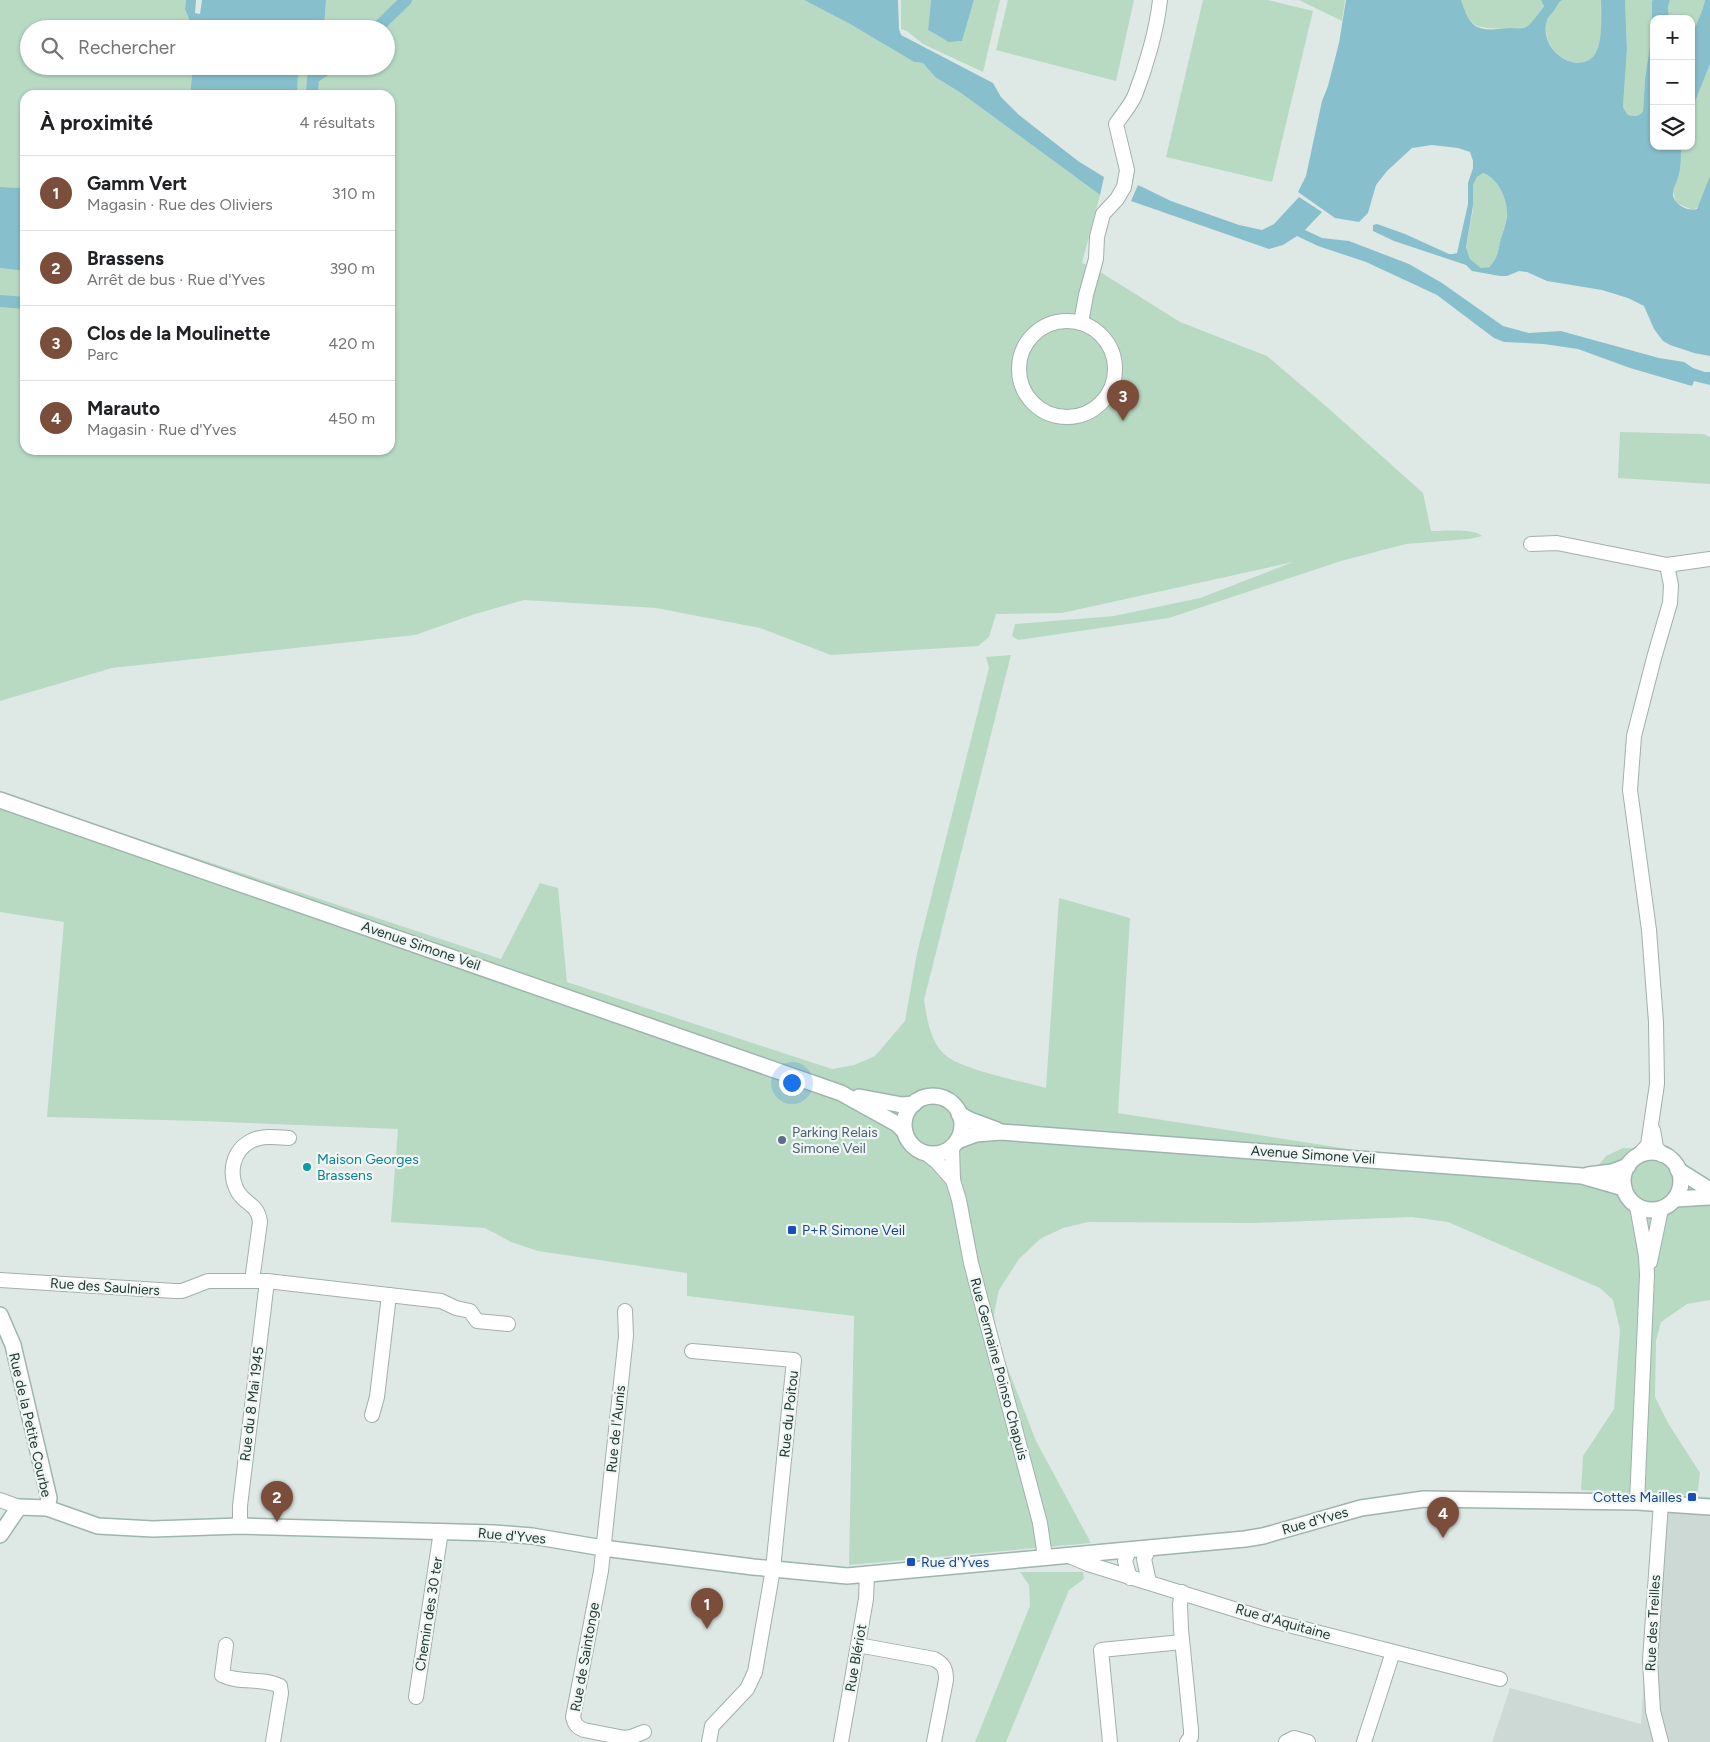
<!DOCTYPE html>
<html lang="fr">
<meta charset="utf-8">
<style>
body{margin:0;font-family:Figtree,sans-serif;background:#f2f2f2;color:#202124}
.controls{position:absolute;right:15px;top:15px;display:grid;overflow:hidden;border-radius:10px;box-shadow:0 1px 4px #0004}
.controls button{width:45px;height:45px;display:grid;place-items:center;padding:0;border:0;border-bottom:1px solid #e0e0e0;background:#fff;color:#202124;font:25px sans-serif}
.you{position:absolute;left:791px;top:1082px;width:18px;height:18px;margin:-12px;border:4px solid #fff;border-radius:50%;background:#1a73e8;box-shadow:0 0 0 8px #1a73e833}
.badge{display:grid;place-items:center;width:32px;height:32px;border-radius:50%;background:#7b4e3c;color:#fff;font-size:16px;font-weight:700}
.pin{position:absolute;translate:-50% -41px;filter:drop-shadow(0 1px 2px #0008)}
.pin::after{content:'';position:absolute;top:26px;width:18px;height:15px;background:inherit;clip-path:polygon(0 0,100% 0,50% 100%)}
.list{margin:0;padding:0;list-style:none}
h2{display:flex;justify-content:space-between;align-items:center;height:65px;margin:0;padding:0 20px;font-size:21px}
h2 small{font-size:16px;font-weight:400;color:#757577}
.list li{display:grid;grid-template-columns:32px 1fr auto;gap:15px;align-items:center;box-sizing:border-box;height:75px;padding:0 20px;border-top:1px solid #e0e0e0}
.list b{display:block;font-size:19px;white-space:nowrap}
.list p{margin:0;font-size:16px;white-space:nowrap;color:#757577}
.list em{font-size:16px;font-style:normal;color:#757577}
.icon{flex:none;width:28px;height:28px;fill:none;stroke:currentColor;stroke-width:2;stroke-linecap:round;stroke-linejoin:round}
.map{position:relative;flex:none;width:1710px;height:1742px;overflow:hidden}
.search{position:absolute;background:#fff;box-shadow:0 1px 4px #0004;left:20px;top:20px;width:375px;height:55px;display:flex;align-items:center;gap:12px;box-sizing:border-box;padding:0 18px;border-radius:28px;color:#757577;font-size:19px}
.panel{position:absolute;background:#fff;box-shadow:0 1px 4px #0004;left:20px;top:90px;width:375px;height:365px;border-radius:15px}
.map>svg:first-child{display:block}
.built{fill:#cdd9d4}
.green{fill:#b8dac3}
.water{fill:#88bfcd;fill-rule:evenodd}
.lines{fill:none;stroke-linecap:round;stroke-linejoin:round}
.canal{stroke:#88bfcd;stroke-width:12}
.street-casing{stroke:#a2b0ac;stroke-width:16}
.secondary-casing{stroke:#9eb4ad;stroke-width:18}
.street{stroke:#fff;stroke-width:14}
.secondary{stroke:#fff;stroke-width:15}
.service-dot{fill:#5c6f8a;stroke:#eff6f3;stroke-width:2}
.culture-dot{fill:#0f9aa8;stroke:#eff6f3;stroke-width:2}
.transit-dot{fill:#1a4fb4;stroke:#eff6f3;stroke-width:2}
.labels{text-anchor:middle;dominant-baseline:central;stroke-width:4.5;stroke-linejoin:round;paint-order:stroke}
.street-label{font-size:14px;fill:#213833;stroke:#eff6f3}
.service-label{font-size:14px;fill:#4e5e75;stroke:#eff6f3;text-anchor:start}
.culture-label{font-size:14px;fill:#0d838f;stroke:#eff6f3;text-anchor:start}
.transit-label{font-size:14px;fill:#164399;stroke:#eff6f3;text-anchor:start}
</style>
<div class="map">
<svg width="1710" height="1742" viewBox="0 0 1710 1742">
<rect width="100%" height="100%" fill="#dee9e5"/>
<polygon class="built" points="1655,1493 1710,1497 1710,1742 1492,1742 1510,1688 1641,1724"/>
<g class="green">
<polygon points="0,0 186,0 185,9 193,29 29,29 29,66 193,66 190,95 25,95 25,188 0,187"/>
<path d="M326 0H804L850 24 914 62 923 63 935 77 961 93 1100 195 1082 263 1094 268 1180 322 1267 356 1327 407 1423 493 1431 531C1443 531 1474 528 1482 536L1469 539 1406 544 1341 561 1169 618 1018 640 1012 636 1015 624 1114 616 1200 598 1293 562 1062 613 996 614 989 637 978 646 831 655 760 628 656 608 524 600 475 614 415 635 112 668 0 701V268L25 271V450H390V95H297L298 76 306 66H386V29H324Z"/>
<path d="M901 0H931L928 30C940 37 949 43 962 41L974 0H1000L983 72 923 44 907 31 901 29Z"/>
<polygon points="1008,0 1134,0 1116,81 996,50"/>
<polygon points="1203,0 1268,0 1313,11 1272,182 1166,157"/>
<polygon points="1299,0 1345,0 1342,21"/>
<path d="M1461 0H1541L1544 4C1542 11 1533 22 1527 26 1521 30 1480 30 1474 24 1467 18 1464 8 1461 0Z"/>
<path d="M1562 0H1601C1600 14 1604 43 1595 54 1578 78 1536 48 1548 18 1550 14 1553 12 1555 9 1558 5 1558 3 1562 0Z"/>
<polygon points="1625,0 1653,0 1651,50 1645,79 1643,111 1640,115 1633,116 1627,114 1623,107 1627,49"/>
<polygon points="1670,0 1705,0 1703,8 1691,38 1691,19 1669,19 1668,7"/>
<polygon points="1710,64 1710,176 1699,206 1693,210 1676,203 1673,191 1679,173 1681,146 1691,146 1691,112"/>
<path d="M1483 173C1497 178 1506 197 1507 212 1507 221 1503 230 1501 239 1498 251 1497 268 1481 268L1470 259 1466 247 1473 210V185L1477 177 1480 174Z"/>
<polygon points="1620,432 1703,434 1710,437 1710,484 1618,478"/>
<path d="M1011 655 924 1000C927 1018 930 1041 944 1054 961 1070 1021 1081 1046 1088L1059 898 1130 918 1118 1113 1586 1186 1593 1172 1606 1156 1623 1148 1641 1149 1674 1163 1693 1187 1710 1195V1300L1687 1304 1661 1322 1656 1341 1655 1397 1668 1423 1700 1473 1697 1496 1581 1490 1583 1456 1614 1409 1620 1330 1613 1300 1600 1288 1448 1222 1412 1217 1255 1223 1088 1222 1063 1228 1040 1239 1019 1259 999 1290 994 1314 996 1338 1036 1441 1091 1543 849 1565 854 1316 687 1296V1273L538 1251 511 1242 485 1228 391 1222 398 1129 200 1121 47 1117 64 922 0 912V793L501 959 540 883 558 888 567 982 832 1069 854 1065 875 1056 905 1021 917 953 989 668 986 657Z"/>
<polygon points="1020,1572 1083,1572 1084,1579 1069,1590 1006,1742 975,1742 1030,1606 1029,1585"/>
</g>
<g class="water">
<polygon points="186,0 196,0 195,13 200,14 202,0 326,0 324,29 193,29 185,9"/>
<polygon points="804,0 898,0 899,29 901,35 993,83 1001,97 1019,115 1078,161 1104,177 1100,195 961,93 935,77 923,63 914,62 850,24"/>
<polygon points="931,0 974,0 962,41 949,42 928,30"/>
<path d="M1346 0H1461C1464 8 1467 18 1473 24 1483 33 1500 28 1511 28 1516 28 1521 29 1526 27 1532 23 1540 12 1544 6L1541 0H1562C1558 3 1558 5 1555 9 1553 13 1550 14 1548 18 1535 48 1578 78 1595 54 1603 43 1601 14 1601 0H1625L1627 49 1623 107 1627 114C1632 117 1640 117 1643 111L1645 79 1652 35V2L1653 0H1670L1668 7 1669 19H1654V146H1681C1681 155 1681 166 1679 174 1678 181 1673 187 1673 194 1673 204 1688 212 1697 209L1710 176V356L1694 353 1670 345 1663 341 1654 329 1644 306 1628 298 1602 290 1547 281 1527 272 1519 271 1507 276H1500L1472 271 1466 265 1394 241 1373 231V225L1377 224 1405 234 1449 254H1453L1457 253 1468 204V183L1473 168V161L1470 152 1458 148 1432 145 1412 148 1387 171 1376 185 1368 213 1359 222 1335 218 1298 192 1306 176 1322 101 1328 86 1339 43ZM1483 173C1498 178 1508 200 1507 216 1506 225 1502 234 1500 242 1498 253 1497 259 1489 267L1481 268 1470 259 1466 247 1473 206V185L1477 177Z"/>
<polygon points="1705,0 1710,0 1710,64 1691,112 1691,38 1703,8"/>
<polygon points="193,66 306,66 298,76 297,95 190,95"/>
<polygon points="1138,185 1171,201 1239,225 1262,230 1274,224 1299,197 1322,212 1305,230 1322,238 1349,241 1409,264 1442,283 1503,326 1529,333 1561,331 1568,333 1659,358 1684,362 1693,368 1705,372 1710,372 1710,385 1694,381 1692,386 1630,368 1578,349 1544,344 1504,342 1494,338 1437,295 1366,262 1318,246 1297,236 1283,245 1269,249 1131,201"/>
<polygon points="0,187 25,188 25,271 0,268"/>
</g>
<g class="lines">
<g class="canal">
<polyline points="376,29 406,0"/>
<polyline points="312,95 313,78 331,66"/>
<polyline points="0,301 25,303"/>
</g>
<g class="street-casing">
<g id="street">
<circle cx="1067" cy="369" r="48"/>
<path d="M1081 323 1086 295 1096 259 1097 237 1103 214 1117 199 1124 187 1127 170 1116 124C1122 115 1131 105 1135 95 1146 67 1157 29 1160 0"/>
<polyline points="1531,544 1557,543 1667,565 1710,559"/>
<polyline points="1653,1130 1656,1147 1662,1155"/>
<polyline points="952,1146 953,1180 959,1200 971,1263 1040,1523 1045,1557"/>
<polyline points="926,1153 937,1162 953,1180"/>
<polyline points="1638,1156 1648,1145 1657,1084 1656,1022 1649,930 1630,790 1634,736 1654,658 1670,603 1671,585 1667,565"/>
<polyline points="1637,1206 1646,1256 1647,1275 1637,1502"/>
<polyline points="1650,1262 1661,1209"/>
<polyline points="0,1280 175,1291 182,1291 208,1281 252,1281"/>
<polyline points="267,1281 441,1301 456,1308 470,1311 477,1321 508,1324"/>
<path d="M625 1311 626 1336 601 1571 573 1717C575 1725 577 1727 584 1730L625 1738 631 1737 644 1732"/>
<polyline points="692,1351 794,1360 773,1569 755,1672 747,1689 712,1726 709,1742"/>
<polyline points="372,1415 377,1397 389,1295"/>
<polyline points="0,1500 19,1507"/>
<path d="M240 1526V1506L267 1281H252L260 1222C258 1204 246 1205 238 1192 228 1174 232 1151 251 1141 262 1135 277 1137 289 1138"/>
<polyline points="1149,1548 1144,1559 1149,1582"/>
<polyline points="1129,1550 1125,1561 1130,1578"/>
<polyline points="1069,1556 1088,1564 1269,1620 1500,1679"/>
<polyline points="1182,1592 1180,1604 1181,1629 1191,1730 1191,1737 1187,1742"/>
<path d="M226 1645 222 1675C240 1684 262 1677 280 1686L281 1693 273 1742"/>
<path d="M858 1645 934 1659C944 1664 946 1669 946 1680L934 1742"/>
<polyline points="416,1697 441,1531"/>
<polyline points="841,1742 866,1599 867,1574"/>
<polyline points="1110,1742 1101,1650 1182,1642"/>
<polyline points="1286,1742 1294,1738 1308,1742"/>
<polyline points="1364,1742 1393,1652"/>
<polyline points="1661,1742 1653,1711 1650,1660 1661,1503"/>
</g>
</g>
<g class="secondary-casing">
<g id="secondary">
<polyline points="0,800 841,1093 897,1124 905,1132"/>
<circle cx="933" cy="1125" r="29"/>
<polyline points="859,1097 902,1105 914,1104"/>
<polyline points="959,1114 970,1120 997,1130"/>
<polyline points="957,1141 976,1134 1001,1132 1582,1176 1624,1188"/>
<circle cx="1652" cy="1181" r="29"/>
<polyline points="1678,1170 1710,1190"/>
<polyline points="1588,1175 1612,1172 1628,1166"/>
<polyline points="1675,1199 1710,1197"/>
<polyline points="0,1315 13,1345 49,1498 47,1508"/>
<polyline points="0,1535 19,1507 47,1508 98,1526 153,1529 240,1526 494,1533 532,1536 603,1548 753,1567 847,1576 1245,1539 1263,1536 1361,1508 1424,1499 1637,1502 1710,1507"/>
</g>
</g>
<use href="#street" class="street"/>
<use href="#secondary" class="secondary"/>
</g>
<circle class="service-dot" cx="782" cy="1140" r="5"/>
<circle class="culture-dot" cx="307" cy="1167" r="5"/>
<g class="transit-dot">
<rect x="787" y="1225" width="10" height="10" rx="2.5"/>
<rect x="1687" y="1492" width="10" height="10" rx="2.5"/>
<rect x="906" y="1557" width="10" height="10" rx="2.5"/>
</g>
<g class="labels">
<g class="street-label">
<text transform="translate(421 946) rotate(19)">Avenue Simone Veil</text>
<text transform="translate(1313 1155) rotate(4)">Avenue Simone Veil</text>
<text transform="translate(105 1287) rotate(4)">Rue des Saulniers</text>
<text transform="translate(999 1369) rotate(75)">Rue Germaine Poinso Chapuis</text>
<text transform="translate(252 1404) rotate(-83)">Rue du 8 Mai 1945</text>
<text transform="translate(789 1414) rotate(-84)">Rue du Poitou</text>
<text transform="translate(30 1425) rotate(77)">Rue de la Petite Courbe</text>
<text transform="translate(616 1429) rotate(-84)">Rue de l'Aunis</text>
<text transform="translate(1315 1521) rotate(-16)">Rue d'Yves</text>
<text transform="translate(512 1536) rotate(5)">Rue d'Yves</text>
<text transform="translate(429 1614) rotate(-81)">Chemin des 30 ter</text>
<text transform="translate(1283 1622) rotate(16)">Rue d'Aquitaine</text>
<text transform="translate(1653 1623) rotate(-87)">Rue des Treilles</text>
<text transform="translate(585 1657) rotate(-80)">Rue de Saintonge</text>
<text transform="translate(856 1658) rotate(-80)">Rue Blériot</text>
</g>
<g class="service-label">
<text x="792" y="1132">Parking Relais<tspan x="792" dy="16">Simone Veil</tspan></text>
</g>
<g class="culture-label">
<text x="317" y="1159">Maison Georges<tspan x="317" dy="16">Brassens</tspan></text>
</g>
<g class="transit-label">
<text x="802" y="1230">P+R Simone Veil</text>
<text x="1682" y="1497" text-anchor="end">Cottes Mailles</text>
<text x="921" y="1562">Rue d'Yves</text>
</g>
</g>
</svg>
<div class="controls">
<button>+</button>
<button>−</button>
<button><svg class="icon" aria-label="layers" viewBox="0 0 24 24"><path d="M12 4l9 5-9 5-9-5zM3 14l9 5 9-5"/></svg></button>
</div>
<div class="you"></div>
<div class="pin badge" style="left:707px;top:1629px">1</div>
<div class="pin badge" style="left:277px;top:1522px">2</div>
<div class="pin badge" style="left:1123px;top:421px">3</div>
<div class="pin badge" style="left:1443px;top:1538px">4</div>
<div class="search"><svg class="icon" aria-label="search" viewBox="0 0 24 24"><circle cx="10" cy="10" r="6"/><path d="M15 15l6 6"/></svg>Rechercher</div>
<section class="panel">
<h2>À proximité<small>4 résultats</small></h2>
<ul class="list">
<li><span class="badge">1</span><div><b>Gamm Vert</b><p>Magasin · Rue des Oliviers</p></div><em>310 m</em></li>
<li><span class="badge">2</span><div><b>Brassens</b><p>Arrêt de bus · Rue d'Yves</p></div><em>390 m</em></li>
<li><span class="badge">3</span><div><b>Clos de la Moulinette</b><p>Parc</p></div><em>420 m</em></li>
<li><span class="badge">4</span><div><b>Marauto</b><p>Magasin · Rue d'Yves</p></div><em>450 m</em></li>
</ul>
</section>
</div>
